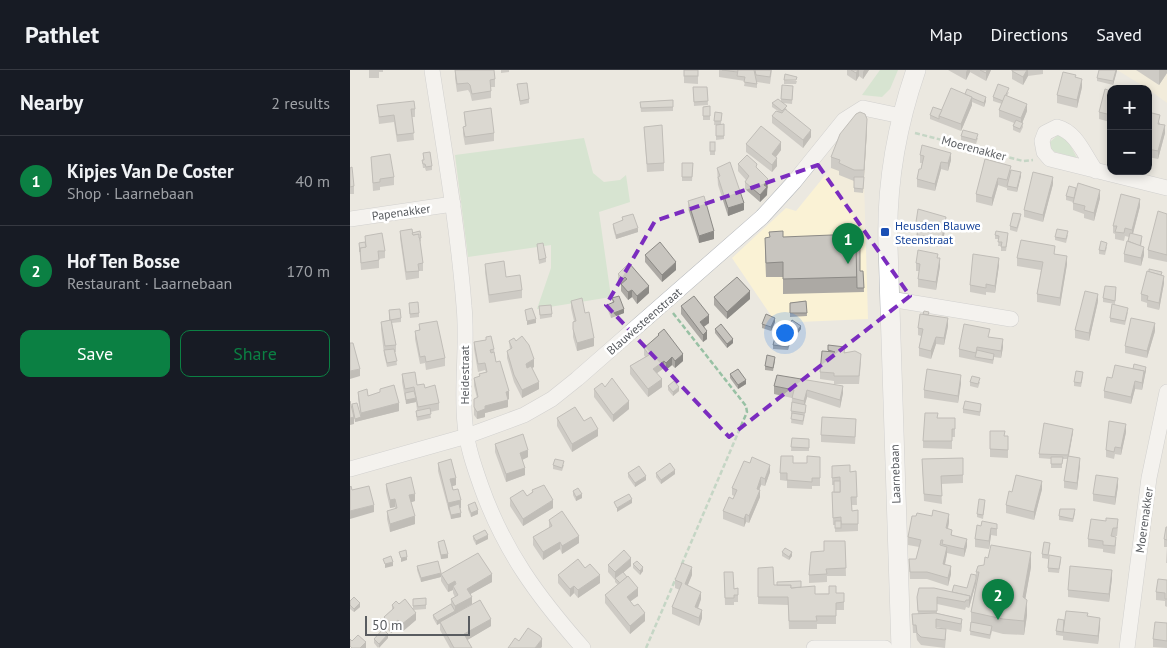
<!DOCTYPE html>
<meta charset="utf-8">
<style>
body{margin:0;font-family:"PT Sans",sans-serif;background:#242831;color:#f1f3f6}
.controls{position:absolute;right:15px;top:15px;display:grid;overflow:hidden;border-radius:10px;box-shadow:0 2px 8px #0003}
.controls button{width:45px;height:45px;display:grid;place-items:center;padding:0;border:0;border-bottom:1px solid #363941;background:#171b24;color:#f1f3f6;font:25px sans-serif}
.scale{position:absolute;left:15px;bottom:12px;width:105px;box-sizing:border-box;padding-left:5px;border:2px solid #595c60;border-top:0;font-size:14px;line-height:18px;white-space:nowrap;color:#595c60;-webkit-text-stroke:4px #fff;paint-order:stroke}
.you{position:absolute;left:434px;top:262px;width:18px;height:18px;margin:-12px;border:4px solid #fff;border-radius:50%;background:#1a73e8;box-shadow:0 0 0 8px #1a73e833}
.badge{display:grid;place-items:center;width:32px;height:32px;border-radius:50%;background:#0b8043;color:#fff;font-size:16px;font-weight:700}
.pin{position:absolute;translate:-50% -41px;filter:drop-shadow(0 1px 2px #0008)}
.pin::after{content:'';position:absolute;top:26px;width:18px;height:15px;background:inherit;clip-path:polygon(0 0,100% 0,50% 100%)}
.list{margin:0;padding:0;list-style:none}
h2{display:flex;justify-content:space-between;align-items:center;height:65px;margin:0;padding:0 20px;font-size:21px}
h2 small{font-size:16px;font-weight:400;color:#9ea1a6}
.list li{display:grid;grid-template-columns:32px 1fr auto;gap:15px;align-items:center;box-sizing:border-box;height:90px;padding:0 20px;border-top:1px solid #363941}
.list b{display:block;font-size:19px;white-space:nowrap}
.list p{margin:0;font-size:16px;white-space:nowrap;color:#9ea1a6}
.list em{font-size:16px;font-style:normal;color:#9ea1a6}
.actions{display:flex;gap:10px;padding:15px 20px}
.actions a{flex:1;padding:11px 0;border:1px solid #0b8043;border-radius:10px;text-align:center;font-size:18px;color:#0b8043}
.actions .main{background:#0b8043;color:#fff}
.map{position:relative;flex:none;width:817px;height:578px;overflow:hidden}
header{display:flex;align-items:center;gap:30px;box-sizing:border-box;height:70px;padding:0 25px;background:#171b24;border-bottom:1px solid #363941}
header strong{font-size:24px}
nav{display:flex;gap:28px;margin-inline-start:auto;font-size:18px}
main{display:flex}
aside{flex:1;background:#171b24}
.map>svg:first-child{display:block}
.commercial{fill:#faf2d5}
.green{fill:#bee1be}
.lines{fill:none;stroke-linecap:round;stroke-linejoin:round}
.minor-casing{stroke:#b3b6ba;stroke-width:16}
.tertiary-casing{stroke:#b3b6ba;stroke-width:20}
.path{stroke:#98c1a4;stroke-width:2.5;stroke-dasharray:5 2.5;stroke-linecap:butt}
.minor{stroke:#fff;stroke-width:15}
.tertiary{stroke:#fff;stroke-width:19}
.wall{fill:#aca9a4}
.shaded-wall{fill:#8c8a86}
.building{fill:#c8c5bf;stroke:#8c8a86}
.marked{fill:none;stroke:#7b2cbf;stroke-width:4;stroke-dasharray:10 6;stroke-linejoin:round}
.transit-dot{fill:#1a4fb4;stroke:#fff;stroke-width:2}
.labels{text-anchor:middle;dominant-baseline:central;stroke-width:5;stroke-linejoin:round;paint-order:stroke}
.street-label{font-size:12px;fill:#595c60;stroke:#fff}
.transit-label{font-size:12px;fill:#164399;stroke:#fff;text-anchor:start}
</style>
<header>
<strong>Pathlet</strong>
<nav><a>Map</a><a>Directions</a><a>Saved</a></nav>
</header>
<main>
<aside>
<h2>Nearby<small>2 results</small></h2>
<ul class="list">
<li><span class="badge">1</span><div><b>Kipjes Van De Coster</b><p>Shop · Laarnebaan</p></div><em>40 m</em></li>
<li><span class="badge">2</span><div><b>Hof Ten Bosse</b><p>Restaurant · Laarnebaan</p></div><em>170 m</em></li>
</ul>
<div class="actions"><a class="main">Save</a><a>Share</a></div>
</aside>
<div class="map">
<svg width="817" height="578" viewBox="0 0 817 578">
<rect width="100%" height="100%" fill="#ebe8e0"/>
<g class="commercial">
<polygon points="767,0 817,0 817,33 798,19"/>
<polygon points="517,60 514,111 518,249 426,253 382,188 436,138 446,141 481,98 489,77"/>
</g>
<g class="green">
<polygon points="530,0 548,0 540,19 532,27 512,25"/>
<polygon points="708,65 717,69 727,88 702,81 700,72"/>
<polygon points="234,68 243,103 254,112 270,110 276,105 280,132 249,142 261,227 187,239 201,198 201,175 118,187 105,85"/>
</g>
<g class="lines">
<g class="minor-casing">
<g id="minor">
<path d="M82 0C94 79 108 157 114 236 118 275 111 315 115 354 117 376 124 396 131 416 154 481 188 527 233 578"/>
<path d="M746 101C734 85 727 62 707 57L695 63 692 71 694 82 700 89 817 118"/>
<polyline points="0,149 103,134"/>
<polyline points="540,229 661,249"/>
<polyline points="0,399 117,366 174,345 202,329 227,309 412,147 444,112 494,50 513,38 551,46"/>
<polyline points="464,578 535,578"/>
<polyline points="777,578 799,408 817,322"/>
</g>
</g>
<g class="tertiary-casing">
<path id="tertiary" d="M551 578 538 176C536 114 546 58 566 0"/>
</g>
<g class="path">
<polyline points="565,63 673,91 683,90"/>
<polyline points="323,243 396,336 397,342 331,496"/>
<polyline points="296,578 326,508"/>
</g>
<use href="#minor" class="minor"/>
<use href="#tertiary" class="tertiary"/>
</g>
<g class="wall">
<polygon points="19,0 33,0 33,2 29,2 29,8 19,8"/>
<polygon points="105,0 145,9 145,17 141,17 141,28 122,31 120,23 118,20 107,22 105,8"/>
<polygon points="151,0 159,0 159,2 151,3"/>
<polygon points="334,0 348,0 348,14 334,13"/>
<polygon points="369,0 422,0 420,14 407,12 407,18 394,16 395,11 369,7"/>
<polygon points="497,0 519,0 513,9 509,6 506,11 497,5"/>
<polygon points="598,0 641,0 636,11 620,2 616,10"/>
<polygon points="662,0 693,0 693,4 678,6 673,15 662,9"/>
<polygon points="767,0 763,15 747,11 747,8"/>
<polygon points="786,0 817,0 817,3 809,15"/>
<polygon points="726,7 732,17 727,38 707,33 707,25"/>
<polygon points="434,10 447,11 446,14 434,14"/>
<polygon points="167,14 179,29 179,33 170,35"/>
<polygon points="432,15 443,20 442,34 433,33 437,40 436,40 461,67 453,78 422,53 422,46 428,41 422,37 422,33 431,31"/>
<polygon points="343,17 357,17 358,35 344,36"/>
<polygon points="761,21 761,57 760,57 760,52 749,49 749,42"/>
<polygon points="659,22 657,26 677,41 672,53 673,57 670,63 663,60 663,56 664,53 649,47 649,40 652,34 643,31 643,27"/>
<polygon points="615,24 636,31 634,37 622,32 622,35 611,61 580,49 580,45 592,40"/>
<polygon points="323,30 323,41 291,42 290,32"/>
<polygon points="27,35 65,39 65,47 62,47 64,70 47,72 44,52 29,54"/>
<polygon points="360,36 360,50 353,50 353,37"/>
<polygon points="114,42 144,63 144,71 115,75 113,64 113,57 115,57"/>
<polygon points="365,42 372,43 371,54 374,54 374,69 366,70 366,55 364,55"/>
<polygon points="798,42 810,53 810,54 815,63 808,89 798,87"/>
<polygon points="294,57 314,93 314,101 297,102"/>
<polygon points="517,60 513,123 504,122 504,111 489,105 489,101 481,98 481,87"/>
<polygon points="611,66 628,68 626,74 611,70"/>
<rect x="360" y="72" width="5" height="13"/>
<polygon points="396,74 431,80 426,87 427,96 422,102 396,82"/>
<polygon points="73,83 82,96 82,100 76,101 75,98 73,98 72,90 74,90"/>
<polygon points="570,85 601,90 598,101 591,99 585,121 567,117 567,109 571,99 572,93 570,93"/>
<polygon points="21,87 44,107 44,115 30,117 30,120 23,121"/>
<polygon points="635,89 661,100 671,106 667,122 657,120 657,118 648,115 642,136 626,132 626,124"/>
<polygon points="332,93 343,93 342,111 332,111"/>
<polygon points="388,94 407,98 418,117 417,119 417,125 410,132 395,119 395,112 396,110 388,101"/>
<polygon points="0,98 4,116 4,124 0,124"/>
<polygon points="367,98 394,140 378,146 368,115"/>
<polygon points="703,114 693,152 674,147 674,140"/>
<polygon points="716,126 750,128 744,151 734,148 734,144 723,140 723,132 716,130"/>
<polygon points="338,131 364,169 349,173 338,138"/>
<polygon points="790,136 783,164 792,170 791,176 794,185 791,196 774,192 774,184 779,167 775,166 774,171 765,169 765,164 763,163 763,156"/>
<polygon points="817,144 817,192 798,188 798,180"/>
<polygon points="272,147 288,162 266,169 263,158 263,154 272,151"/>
<polygon points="671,148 667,162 660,160 660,156"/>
<polygon points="566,152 596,154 592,177 567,173 568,160 566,159"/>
<polygon points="50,161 62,163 70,161 71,171 70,172 73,193 73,201 69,201 69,208 56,210 50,168"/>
<polygon points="645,165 658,167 656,181 651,181 651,176 648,176 649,169 645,169"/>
<polygon points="718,165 716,173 705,170 705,167"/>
<polygon points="15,166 35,181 35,188 29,189 29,198 11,200 9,173 15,172"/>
<polygon points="433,167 506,175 510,201 513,201 514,222 433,224 433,207 416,207 415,182 415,168"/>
<polygon points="187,174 196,188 196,192 189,194"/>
<polygon points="757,177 755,185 749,184 749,180"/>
<polygon points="705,184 717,194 710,236 687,232 687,224 691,200 667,196 667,188"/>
<polygon points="295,185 326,200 312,212 295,192"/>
<polygon points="588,188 590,196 586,220 568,217 568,209 569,201 566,201 566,193"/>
<polygon points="279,193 299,223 287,234 282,227 278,230 271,221 271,215 268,211 268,204"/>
<polygon points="135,194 156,207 172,220 172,228 139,233 135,202"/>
<polygon points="649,195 645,223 636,222 636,225 620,222 620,215"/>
<polygon points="812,205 814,213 809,240 797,237 797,233 791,231 791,224"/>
<polygon points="766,221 765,234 753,232 753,228"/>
<polygon points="364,227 400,229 377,249 364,235"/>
<polygon points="262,228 274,243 261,248 257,238 257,235 263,233"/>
<polygon points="221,231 235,243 244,276 227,281 223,267 223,252 224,251 221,238"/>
<polygon points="456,231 457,246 440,247 440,233"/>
<polygon points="748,231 739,271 725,268 725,260"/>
<polygon points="189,236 202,244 202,247 190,249"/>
<polygon points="331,236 359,253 354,257 357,269 353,272 331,244"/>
<polygon points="59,237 69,243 69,247 60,248"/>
<polygon points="39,240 51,248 51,252 42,253 46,275 46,282 45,282 47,295 37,297 34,284 31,259 31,252 39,250"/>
<polygon points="778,242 775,255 760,252 760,248"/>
<polygon points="579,245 598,256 594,275 586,274 581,289 569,286 569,278 571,266 568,265 568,258"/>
<polygon points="425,252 421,261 412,258 412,254"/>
<polygon points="69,254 95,288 95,296 76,300 75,293 70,294 65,269 65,261 69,260"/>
<polygon points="365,259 383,273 377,278 365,263"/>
<polygon points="451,259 440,273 438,280 423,279 423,275 431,268"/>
<polygon points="805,261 797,288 775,283 775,276"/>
<polygon points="308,264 333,291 325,298 322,295 316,300 314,298 307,303 312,317 298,327 280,304 280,296 295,287 294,285 294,278 308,266"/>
<polygon points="136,267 144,279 146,292 159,329 158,329 158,337 135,343 135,347 127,349 124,345 124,329 127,328 124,316 124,308 129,307 129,304 136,302 135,300 128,302 124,279 124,272 136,270"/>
<polygon points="639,267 653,277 651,288 644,287 643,294 609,287 609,279"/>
<polygon points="159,271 184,297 182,298 189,319 172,328 164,312 157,288 157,281 160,280"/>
<polygon points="478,275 495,282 511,292 509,314 484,314 484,311 470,309 470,302 478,281"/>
<polygon points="425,291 423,301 415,300 415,296"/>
<polygon points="783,299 796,300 792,320 785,319 781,334 754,328 754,321 762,308"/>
<polygon points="52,304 67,315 75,318 89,333 89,340 80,342 81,348 67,351 66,344 66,341 67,340 66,332 56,334 52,312"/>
<polygon points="380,304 396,314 388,319 380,308"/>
<polygon points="733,306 731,317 724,316 724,312"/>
<polygon points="620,312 630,312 628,318 620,316"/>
<polygon points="611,313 608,333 574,328 574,320"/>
<polygon points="318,316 329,321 323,326 318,320"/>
<polygon points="424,316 493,323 490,338 457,327 455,334 456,339 453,355 441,353 442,345 441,344 441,341 442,328 424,324"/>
<polygon points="255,317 279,339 263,352 244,327 244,319"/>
<polygon points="30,319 49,341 5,352 2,338 2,334 10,341 8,329 8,322 18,326 30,322"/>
<polygon points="631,337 630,346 613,343 613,339"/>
<polygon points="207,348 234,351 248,366 222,382 207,356"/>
<polygon points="587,348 605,348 605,367 602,367 602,379 573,378 573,371"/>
<polygon points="506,357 505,374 471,372 471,365"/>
<polygon points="640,361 654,366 658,366 658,388 640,387"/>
<polygon points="723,362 719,386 730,395 727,420 714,418 714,411 718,389 712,389 712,398 701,398 701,389 689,388 689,384"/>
<polygon points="776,362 771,385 765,384 764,389 756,387 756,380"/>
<polygon points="442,368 459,369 459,381 441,381"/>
<polygon points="145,374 178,387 172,390 175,405 156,412 145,382"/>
<polygon points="470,387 470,416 462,416 462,419 437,418 437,411 430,410 430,403 443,393 457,393"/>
<polygon points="613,388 613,413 591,414 592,434 574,431 572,389"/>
<polygon points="88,393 106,415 102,416 111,438 110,438 111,447 101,449 88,401"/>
<polygon points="203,395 214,395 212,401 203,399"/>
<polygon points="482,396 500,402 506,401 507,435 501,435 502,441 508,440 508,461 485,462 485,455 483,455 482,422 484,422 484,415 482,415"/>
<polygon points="420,402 415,416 411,415 409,420 410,427 399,453 396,452 394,457 373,449 373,441 383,429 384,426 382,425 382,418"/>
<polygon points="278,403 296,410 285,417 278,407"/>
<polygon points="306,403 325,404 311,414 306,407"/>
<polygon points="36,414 65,431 61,432 65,454 40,462 37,449 37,441 45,439 45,437 40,438 36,421"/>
<polygon points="768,416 765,435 743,431 743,424"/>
<polygon points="692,419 684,450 656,443 656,435 662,422"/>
<polygon points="182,420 203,438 173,456 160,436 160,428 177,426 182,422"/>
<polygon points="223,421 232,428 226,431 223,425"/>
<polygon points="635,434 633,449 627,447 627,444"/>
<polygon points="118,435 128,444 121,447 118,439"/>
<polygon points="725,443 723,452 709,450 709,446"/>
<polygon points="199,450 229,473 212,484 210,479 193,490 183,475 183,467 199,458"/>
<polygon points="756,451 768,457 767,466 762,466 766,474 765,484 753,482 753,479 738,477 738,469"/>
<polygon points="599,452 598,459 602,465 617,476 614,487 597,483 595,495 601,504 598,516 577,509 560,509 559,489 566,489 569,477 558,475 558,467"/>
<polygon points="647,454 647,466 641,465 639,479 625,477 625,469 631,456"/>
<polygon points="817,457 817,493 816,493 817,477 814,477 814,469"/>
<polygon points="123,466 138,469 126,475 123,469"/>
<polygon points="495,471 496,506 477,506 477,512 459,513 459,505 474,481"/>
<polygon points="88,472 98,488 91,489 88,476"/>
<polygon points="700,477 698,489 692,488 692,484"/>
<polygon points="432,482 442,486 439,490 432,486"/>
<polygon points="711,490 709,503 698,502 698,498"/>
<polygon points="283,494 293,501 290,505 283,498"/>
<polygon points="258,495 281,496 273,502 288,526 280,531 295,551 280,564 255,533 255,525 268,515 265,512 265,509 265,510 258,502"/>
<polygon points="67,496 91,504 142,512 120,524 122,534 105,543 141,556 117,570 122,578 100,578 90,560 90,553 87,555 83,548 83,545 101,535 101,529 105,527 103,523 103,520 98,522 91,511 91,507 71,512 67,500"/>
<polygon points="681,497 675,529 677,545 674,565 653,564 642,561 640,569 620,565 621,552 621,542 626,513 619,538 616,537 615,540 587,534 587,543 612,549 612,557 611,562 586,557 586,558 596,567 595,578 571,575 567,570 566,563 563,563 562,544 568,544 567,527 602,522 617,518 626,505 626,502"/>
<polygon points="235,498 250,513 228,528 224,523 220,527 208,513 208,505"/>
<polygon points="408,498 424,515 451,517 465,524 494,523 494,540 486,540 486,554 467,554 467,559 439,559 438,535 408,534"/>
<polygon points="374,502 384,519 388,518 388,532 384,532 384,535 375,535"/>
<polygon points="342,505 337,516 351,529 348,539 352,548 349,556 322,544 322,537 330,520 325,518 325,510"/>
<polygon points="762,508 759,532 718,527 718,520"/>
<polygon points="817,510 817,537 815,536 815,531 806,530 806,522"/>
<polygon points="76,528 76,539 63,540 66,550 52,562 48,558 41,563 34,555 34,547 42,540 42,535 49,534 63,540 63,529"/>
<polygon points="0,531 10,537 4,542 0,539"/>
<polygon points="738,546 750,555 748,574 713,570 713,566 706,565 706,561 714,550"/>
<polygon points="817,553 817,578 803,577 803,569"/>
<polygon points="38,568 28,578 24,573 24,569"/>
</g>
<g class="shaded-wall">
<polygon points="508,0 509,0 509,6 506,11 506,3"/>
<polygon points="514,0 519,0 513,9 513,2"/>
<polygon points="617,0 620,0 620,2 616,10 616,2"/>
<polygon points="637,0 641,0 636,11 636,3"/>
<polygon points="677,0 678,0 678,6 673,15 673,7"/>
<polygon points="766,0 767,0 767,1 763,15 763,11"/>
<polygon points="809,0 817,0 817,3 809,15"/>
<polygon points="732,9 732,17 727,38 727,30"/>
<polygon points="622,27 622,35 611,61 611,54"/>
<polygon points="636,27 636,31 634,37 634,33"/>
<polygon points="677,34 677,41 671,56 671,48"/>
<polygon points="517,49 517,60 513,123 514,100"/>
<polygon points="815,55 815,63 808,89 808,81"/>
<polygon points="461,60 461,67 453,78 453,70"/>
<polygon points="431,72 431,80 422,92 422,84"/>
<polygon points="601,83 601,90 598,101 598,93"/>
<polygon points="427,88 427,96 422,102 422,95"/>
<polygon points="591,92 591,99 585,121 585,114"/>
<polygon points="671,102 671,106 667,122 667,118"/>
<polygon points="703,107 703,114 693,152 693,145"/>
<polygon points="648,108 648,115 642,136 642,128"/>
<polygon points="418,109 417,125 410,132 410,125 414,115"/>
<polygon points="750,120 750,128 744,151 744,143"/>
<polygon points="790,129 790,136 782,167 782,160"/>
<polygon points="394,133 394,140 378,146 378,138"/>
<polygon points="596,147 596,154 592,177 592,169"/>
<polygon points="288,158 288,162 266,169 266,165"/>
<polygon points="364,161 364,169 349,173 349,166"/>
<polygon points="794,177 794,185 791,196 791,188"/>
<polygon points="717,186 717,194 710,236 710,228"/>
<polygon points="590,188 590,196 586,220 586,212"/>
<polygon points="649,188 649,195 645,223 645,216"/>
<polygon points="326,192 326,200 312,212 312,205"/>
<polygon points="814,206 814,213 809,240 809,233"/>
<polygon points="299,216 299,223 287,234 287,226"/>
<polygon points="282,220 282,227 278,230 278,222"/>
<polygon points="400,221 400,229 377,249 377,242"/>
<polygon points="748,224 748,231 739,271 739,263"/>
<polygon points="274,239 274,243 261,248 261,244"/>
<polygon points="359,245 359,253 350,259 350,252"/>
<polygon points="425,248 425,252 421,261 421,257"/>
<polygon points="598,248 598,256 594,275 594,268"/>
<polygon points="186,249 186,253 177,255 177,251"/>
<polygon points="805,253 805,261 797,288 797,281"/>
<polygon points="451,256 451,259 440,273 438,280 440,269"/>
<polygon points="357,261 357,269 353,272 353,265"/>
<polygon points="586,267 586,274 581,289 581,281"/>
<polygon points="244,268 244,276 227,281 227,273"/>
<polygon points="383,269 383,273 377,278 377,274"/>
<polygon points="653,269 653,277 651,288 651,281"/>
<polygon points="333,284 333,291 325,298 325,291"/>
<polygon points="322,287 322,295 316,300 316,293"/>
<polygon points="184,289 184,297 176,301 176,294"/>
<polygon points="314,291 314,298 303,306 303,299"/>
<polygon points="796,297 796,300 792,320 792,313"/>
<polygon points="10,299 10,306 0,309 0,301"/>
<polygon points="611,305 611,313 608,333 608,326"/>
<polygon points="312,309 312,317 298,327 298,319"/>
<polygon points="396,310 396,314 388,319 388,315"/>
<polygon points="785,311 785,319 781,334 781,327"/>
<polygon points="189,312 189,319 172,328 172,320"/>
<polygon points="493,316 493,323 490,338 490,330"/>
<polygon points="329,317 329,321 323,326 323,322"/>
<polygon points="457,320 457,327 454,338 454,331"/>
<polygon points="159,321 159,329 156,330 156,322"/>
<polygon points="66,328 66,332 56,334 56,330"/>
<polygon points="158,330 158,337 135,343 135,347 127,349 127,342 135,336"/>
<polygon points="279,331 279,339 263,352 263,345"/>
<polygon points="49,333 49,341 5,352 5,349 11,347 11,343"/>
<polygon points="4,347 4,354 0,355 0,348"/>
<polygon points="776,354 776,362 771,385 771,378"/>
<polygon points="248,359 248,366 222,382 222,374"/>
<polygon points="723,359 723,362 718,389 718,385"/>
<polygon points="178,380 178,387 170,391 170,383"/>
<polygon points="730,388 730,395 727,420 727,413"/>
<polygon points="420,395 420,402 415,416 415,409"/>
<polygon points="175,398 175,405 156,412 156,404"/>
<polygon points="325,400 325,404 311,414 311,410"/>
<polygon points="296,406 296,410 285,417 285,413"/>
<polygon points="411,407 411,415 407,426 407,419"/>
<polygon points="106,408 106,415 100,417 100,409"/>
<polygon points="768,408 768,416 765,435 765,427"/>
<polygon points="692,411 692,419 684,450 684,442"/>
<polygon points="410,420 410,427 399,453 399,446"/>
<polygon points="65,424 65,431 59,433 59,425"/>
<polygon points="232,424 232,428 226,431 226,427"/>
<polygon points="45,429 45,437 40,438 40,430"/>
<polygon points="282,429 282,433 267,442 267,438"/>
<polygon points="111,430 111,438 100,441 99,437 98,441 98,433"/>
<polygon points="203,430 203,438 173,456 173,449"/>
<polygon points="24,435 24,442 0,449 0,441"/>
<polygon points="128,440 128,444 121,447 121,443"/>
<polygon points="111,443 111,447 101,449 101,445"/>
<polygon points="396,444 396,452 394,457 394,449"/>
<polygon points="599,444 599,452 596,466 596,458"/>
<polygon points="65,446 65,454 40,462 40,454"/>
<polygon points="641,458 641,465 639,479 639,471"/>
<polygon points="138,465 138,469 126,475 126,471"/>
<polygon points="229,466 229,473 212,484 212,476"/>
<polygon points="617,469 617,476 614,487 614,479"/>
<polygon points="210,472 210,479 193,490 193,482"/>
<polygon points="597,477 597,484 593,502 593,494"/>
<polygon points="442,482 442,486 439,490 439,487"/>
<polygon points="681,482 681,497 673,542 673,527"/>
<polygon points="98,484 98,488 91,489 91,485"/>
<polygon points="57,487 57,490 51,492 51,488"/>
<polygon points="281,488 281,496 266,509 265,508 265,510 265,502"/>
<polygon points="43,492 43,496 35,498 35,494"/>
<polygon points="601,496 601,504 598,516 598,508"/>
<polygon points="293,497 293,501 290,505 290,501"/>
<polygon points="342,497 342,505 335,522 335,514"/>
<polygon points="762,500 762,508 759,532 759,524"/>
<polygon points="91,503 91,507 71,512 71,508"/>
<polygon points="142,504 142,512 117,526 117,519"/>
<polygon points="250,505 250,513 228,528 228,520"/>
<polygon points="626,509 626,513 619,538 619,530"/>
<polygon points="105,511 105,518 103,516 103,520 98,522 98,515"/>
<polygon points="224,516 224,523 220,527 220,519"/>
<polygon points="288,518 288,526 277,534 277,527"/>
<polygon points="351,522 351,529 345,545 345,537"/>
<polygon points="122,527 122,534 105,544 105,536"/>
<polygon points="677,530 677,545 674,565 674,551"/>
<polygon points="10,533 10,537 4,542 4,539"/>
<polygon points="352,540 352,548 349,556 349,548"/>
<polygon points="105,541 105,545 87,555 87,551"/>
<polygon points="66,543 66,550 52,562 52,554"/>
<polygon points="295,543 295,551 280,564 280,556"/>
<polygon points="750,548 750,555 748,574 748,566"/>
<polygon points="141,549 141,556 114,572 114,564"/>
<polygon points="48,550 48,558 41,563 41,556"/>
<polygon points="38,564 38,568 29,578 29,574"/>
<polygon points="192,569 192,577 191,578 185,578"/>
<polygon points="16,572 16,578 10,578"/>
</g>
<g class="building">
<polygon points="105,0 144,0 145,9 140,10 141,21 122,24 120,15 118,13 107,14"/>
<rect x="334" y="0" width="14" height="6"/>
<polygon points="372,0 388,0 387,2"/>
<polygon points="388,0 404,0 407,14 394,12 395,7 387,6"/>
<polygon points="405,0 421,0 420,7 406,5"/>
<polygon points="501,0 508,0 506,3"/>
<polygon points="630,0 637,0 636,3"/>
<polygon points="662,0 677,0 673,7 662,1"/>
<polygon points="749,0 766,0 763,11 747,8"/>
<polygon points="713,2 726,5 725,7 732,9 727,30 707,25"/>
<polygon points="435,4 447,7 446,10 434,10"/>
<polygon points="177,13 179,29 170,31 167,14"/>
<polygon points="648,14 659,18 653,31 643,27"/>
<polygon points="432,15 443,16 442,30 431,29"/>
<polygon points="343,17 357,17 358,31 344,32"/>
<polygon points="601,18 622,27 611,54 589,46"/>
<polygon points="617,19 636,27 634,33 622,28 622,27 615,24"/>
<polygon points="755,19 761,21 761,45 749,42"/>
<polygon points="655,25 677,34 671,48 649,40"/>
<polygon points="428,29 437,36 432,41 422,33"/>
<polygon points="323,30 323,37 291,38 290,32"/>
<polygon points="64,31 65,39 61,39 64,63 47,65 44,45 29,47 27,35"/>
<polygon points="360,36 360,46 353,46 353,37"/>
<polygon points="583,37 592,40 589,46 589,49 580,45"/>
<polygon points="141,38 144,63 115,67 113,57 116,56 114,42"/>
<polygon points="435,39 461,60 453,70 422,46 426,41 432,43"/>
<polygon points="365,42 372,43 371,51 364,51"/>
<polygon points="510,42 515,44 517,49 514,100 504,100 489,93 490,90 481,87 490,64 506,44"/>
<polygon points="798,42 810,45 808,54 815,55 808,81 798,79"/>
<polygon points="666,50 673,53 670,59 663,56"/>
<polygon points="374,54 374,66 366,66 366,55"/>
<polygon points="312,55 314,93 297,94 294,57"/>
<polygon points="411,56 431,72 422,84 427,88 422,95 396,74"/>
<polygon points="613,60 628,64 626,70 611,66"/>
<rect x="360" y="72" width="5" height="9"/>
<polygon points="572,75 601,83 598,93 591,92 585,114 567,109 569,99 571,99 574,86 570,85"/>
<polygon points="80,82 82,96 76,97 75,94 73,94 72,90 74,90 73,83"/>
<polygon points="40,84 44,107 30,109 30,112 23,113 21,87"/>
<polygon points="397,85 407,94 406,97 418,109 414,115 417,117 410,125 395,112 399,106 388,94"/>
<polygon points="635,89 661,96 657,110 648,108 642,128 626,124"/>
<polygon points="380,92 394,133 378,138 368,107 370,106 367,98"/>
<polygon points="332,93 343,93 342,107 332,107"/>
<polygon points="2,97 4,116 0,117 0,98"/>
<polygon points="661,100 671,102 667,118 657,116"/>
<polygon points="683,102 703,107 693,145 674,140"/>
<polygon points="504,107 514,107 513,119 504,118"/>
<polygon points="728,113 750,120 744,143 734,140 735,136 723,133"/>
<polygon points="719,116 726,118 724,128 716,126"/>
<polygon points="771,124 790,129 782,160 775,158 774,163 765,162 767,156 763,156"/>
<polygon points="354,126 364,161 349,166 338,131"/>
<polygon points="568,139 596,147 592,169 567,165 569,152 566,152"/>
<polygon points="808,141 817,144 817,185 798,180"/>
<polygon points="663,143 671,144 667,158 660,156"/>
<polygon points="283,144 288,158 266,165 263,154 273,150 272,147"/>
<polygon points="62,159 63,165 69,164 73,193 68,194 69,201 56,202 50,161"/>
<polygon points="707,159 718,161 716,169 705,167"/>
<polygon points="70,161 71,168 69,168 69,164 63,165 62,163"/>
<polygon points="433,161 433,167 506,164 507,207 433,209 433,192 416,193 415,168 420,167 419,162"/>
<polygon points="646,161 658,163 656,177 651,177 652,172 648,172 649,166 645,165"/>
<polygon points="32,163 35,181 28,181 29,190 11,193 10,178 16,177 15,166"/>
<polygon points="780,163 792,166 790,176 778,171"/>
<polygon points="671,170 705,176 704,184 717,186 710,228 687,224 693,192 667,188"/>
<polygon points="751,171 757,173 755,181 749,180"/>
<polygon points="777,171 794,177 791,188 774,184"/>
<polygon points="15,172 16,177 10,178 10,182 9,173"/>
<polygon points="310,172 326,192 312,205 295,185"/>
<polygon points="193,173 196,188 189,190 187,174"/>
<polygon points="506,175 510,175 510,201 513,201 514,218 507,218"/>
<polygon points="568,180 588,184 587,188 590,188 586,212 568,209 570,194 566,193"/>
<polygon points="623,184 649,188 645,216 636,214 636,218 620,215"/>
<polygon points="154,191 156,207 170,205 172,220 139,225 135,194"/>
<polygon points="279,193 299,216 287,226 282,220 278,222 271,214 277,209 275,207 273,209 268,204"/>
<polygon points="799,199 812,202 811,205 799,202"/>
<polygon points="797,201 814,206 809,233 797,230 798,226 791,224"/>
<polygon points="387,207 400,221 377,242 364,227"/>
<polygon points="755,216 766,217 765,231 753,228"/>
<polygon points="735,221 748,224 739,263 725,260"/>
<polygon points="269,226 274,239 261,244 257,235 264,232 262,228"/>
<polygon points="344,226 359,245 350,252 357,261 353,265 331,236"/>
<polygon points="232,228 235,243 239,242 244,268 227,273 223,259 223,252 226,251 221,231"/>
<polygon points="456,231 457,243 440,243 440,233"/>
<polygon points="68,232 69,243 60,244 59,233"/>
<polygon points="762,234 778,238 775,251 760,248"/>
<polygon points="201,235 202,244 190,245 189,236"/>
<polygon points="182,238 186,249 177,251 175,240"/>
<polygon points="50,239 51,248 40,250 39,240"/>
<polygon points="574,241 579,242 578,245 573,244"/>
<polygon points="416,244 425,248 421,257 412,254"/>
<polygon points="570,244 598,248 594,268 586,267 581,281 569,278 573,259 568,258"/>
<polygon points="781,248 805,253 797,281 775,276"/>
<polygon points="41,250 46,275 35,276 31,252"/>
<polygon points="442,250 451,256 440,269 438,277 423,275 425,267 431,268"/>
<polygon points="87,251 95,288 76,292 75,286 70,287 65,261 70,260 69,254"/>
<polygon points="371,254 383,269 377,274 365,259"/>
<polygon points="614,254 640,259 638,267 653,269 651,281 627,277 626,283 609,279"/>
<polygon points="314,259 333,284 325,291 322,287 316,293 314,291 303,299 312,309 298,319 280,296 299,285 294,278 309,265 308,264"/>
<polygon points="141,266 144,279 140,280 141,283 144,282 146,292 150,291 159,321 156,322 158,330 135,336 135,339 127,342 124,337 124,329 128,327 124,308 130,306 129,304 137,302 135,293 128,294 124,272 136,270 136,267"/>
<polygon points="172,266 179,275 184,289 176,294 177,298 181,296 189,312 172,320 164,305 157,281 162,278 159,271 164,268 166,271"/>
<polygon points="0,273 3,273 10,299 0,301"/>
<polygon points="478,275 495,277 494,283 505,281 511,284 509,306 484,306 484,303 470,302 472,281 485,282 478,280"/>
<polygon points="44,279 47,291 37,293 34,280"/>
<polygon points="627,280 644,284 643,290 625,287"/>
<polygon points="417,285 425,287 423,298 415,296"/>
<polygon points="784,294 796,297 794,305 794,301 783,299"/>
<polygon points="765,295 794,301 792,313 785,311 781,327 754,321 757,307 762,308"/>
<polygon points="388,299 396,310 388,315 380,304"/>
<polygon points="577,299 611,305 608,326 574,320"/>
<polygon points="726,301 733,302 731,313 724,312"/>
<polygon points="65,302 67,315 74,314 75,318 85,315 89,333 68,337 64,317 55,319 52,304"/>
<polygon points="427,305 493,316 490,330 457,320 454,331 442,328 444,320 424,316"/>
<polygon points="622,306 630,308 628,314 620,312"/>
<polygon points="262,308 279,331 263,345 244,319 252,313 255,317"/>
<polygon points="324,311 329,317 323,322 318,316"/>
<polygon points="44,315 49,333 11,343 8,322 17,319 18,326 30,322 30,319"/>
<polygon points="64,321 66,328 56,330 55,323"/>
<polygon points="0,331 4,347 0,348"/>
<polygon points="615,331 631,334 630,342 613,339"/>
<polygon points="442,332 456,335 455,343 441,341"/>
<polygon points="7,333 11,347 5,349 2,334"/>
<polygon points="225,337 234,351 241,347 248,359 222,374 207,348"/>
<polygon points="80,338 81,344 67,347 66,341"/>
<polygon points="442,343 454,345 453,351 441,349"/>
<polygon points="575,343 588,343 587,348 605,348 605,359 602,359 602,371 573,371"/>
<polygon points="472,347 506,349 505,367 471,365"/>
<polygon points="759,351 776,354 771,378 765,377 764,382 756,380"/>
<polygon points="694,353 723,359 718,385 689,384"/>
<polygon points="640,361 655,361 654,366 658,366 658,380 640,379"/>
<polygon points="173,364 178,380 170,383 175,398 156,404 145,374"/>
<polygon points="442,368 459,369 459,378 441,377"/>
<polygon points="431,386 443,386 443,393 457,393 457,386 470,387 470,408 462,408 462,412 437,410 437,403 430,403"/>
<polygon points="718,386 730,388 727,413 714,411"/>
<polygon points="402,387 420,395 415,409 411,407 407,419 410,420 399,446 396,444 394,449 373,441 379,427 383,429 387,420 382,418 394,391 400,393"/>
<polygon points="701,387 713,387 712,394 701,394"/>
<polygon points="613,388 613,405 591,406 592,426 574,424 572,389"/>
<polygon points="101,389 106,408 100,409 103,420 108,419 111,430 98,433 88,393"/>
<polygon points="205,389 214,391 212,398 203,395"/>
<polygon points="320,393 325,400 311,410 306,403"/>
<polygon points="500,395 500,402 506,401 507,427 501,427 502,441 508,440 508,454 491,454 491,447 483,448 482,422 490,422 490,407 482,408 482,396"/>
<polygon points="289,396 296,406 285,413 278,403"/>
<polygon points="666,405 692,411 684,442 656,435 659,421 662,422"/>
<polygon points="746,405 768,408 765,427 743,424"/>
<polygon points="61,407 65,424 59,425 65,446 40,454 37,441 47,438 45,429 40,430 36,414"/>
<rect x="484" y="411" width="6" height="11"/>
<polygon points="194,415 203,430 173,449 160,428 173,420 177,426 183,422 182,420"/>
<polygon points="1,416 2,420 19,416 24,435 0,441 0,417"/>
<polygon points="228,418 232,424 226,427 223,421"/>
<polygon points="279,424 282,429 267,438 264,432"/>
<polygon points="629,429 635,430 633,445 627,444"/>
<polygon points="125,432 128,440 121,443 118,435"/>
<polygon points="109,434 111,443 101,445 99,437"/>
<polygon points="710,439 725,439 723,449 709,446"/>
<polygon points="583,440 599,444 596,458 602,460 601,465 617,469 614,479 592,474 593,470 591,470 590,475 597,477 593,494 601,496 598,508 577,502 560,502 559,489 566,489 571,470 558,467 562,446 566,446 567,443 582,446"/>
<polygon points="212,441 229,466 212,476 210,472 193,482 183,467 202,456 199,450"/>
<polygon points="756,448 768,449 767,458 763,458 761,466 766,467 765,476 753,475 753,471 738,469 741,449 756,451"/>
<rect x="485" y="451" width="6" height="7"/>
<polygon points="632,451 647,454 647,459 641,458 639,471 625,469 627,455 631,456"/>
<polygon points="816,457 817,457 817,470 814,469"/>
<polygon points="135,460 138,465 126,471 123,466"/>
<polygon points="94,470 98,484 91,485 88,472"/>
<polygon points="474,471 495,471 496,498 476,499 477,504 459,505 461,482 474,481"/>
<polygon points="694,472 700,473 698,485 692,484"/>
<polygon points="641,475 681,482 673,527 677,530 674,551 653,549 621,542 629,502 626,502 628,496 634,495 635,487 638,488"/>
<polygon points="435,478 442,482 439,487 432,482"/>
<polygon points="56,480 57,487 51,488 49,482"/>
<polygon points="274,480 281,488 265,502 258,495"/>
<polygon points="128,483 142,504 117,519 122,527 105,536 101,529 108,525 103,516 106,514 105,511 98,515 91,504"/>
<polygon points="699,485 711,487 709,499 698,498"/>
<polygon points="41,486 43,492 35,494 33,489"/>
<polygon points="228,489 235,498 240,494 250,505 228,520 224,516 220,519 208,505"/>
<polygon points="88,491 91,503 71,508 67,496"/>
<polygon points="287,491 293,497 290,501 283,494"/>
<polygon points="332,493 342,497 335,514 351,522 345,537 352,540 349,548 322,537 332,513 325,510"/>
<polygon points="720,496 762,500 759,524 718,520"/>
<polygon points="423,497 424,515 441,515 441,518 465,516 465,524 479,524 479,516 486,516 486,523 494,523 494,532 486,533 486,546 466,546 467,551 439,551 438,527 408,527 408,498"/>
<polygon points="273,502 277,507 270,513 265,508"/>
<polygon points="374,502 383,502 384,519 388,518 388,525 384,525 384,528 375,528"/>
<polygon points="621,504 626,505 626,509 620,530 620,526 602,522 604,515 617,518"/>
<polygon points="278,506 288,518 277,527 284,536 288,534 295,543 280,556 255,525"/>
<polygon points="808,509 817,510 817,529 815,529 815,523 806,522"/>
<polygon points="451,511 451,517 441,518 441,515 427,515 427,512"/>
<polygon points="569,518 584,518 620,526 619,530 616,530 615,532 587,527 587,541 568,541 567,527"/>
<polygon points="4,527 10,533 4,539 0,535 0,531"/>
<polygon points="76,528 76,535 63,536 63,529"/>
<polygon points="55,529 66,543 52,554 48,550 41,556 34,547 44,538 42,535 46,531 49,534"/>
<polygon points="130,530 141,549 114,564 122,578 104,578 90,552"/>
<polygon points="101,534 105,541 87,551 83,545"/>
<polygon points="716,541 738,543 737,546 750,548 748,566 713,562"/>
<polygon points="585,543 612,549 611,554 586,549 586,558 596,559 595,570 571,567 567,563 566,555 563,555 562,544"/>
<polygon points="708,549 714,550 713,562 706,561"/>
<polygon points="621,552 642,556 640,565 620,561"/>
<polygon points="805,552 817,553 817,571 803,569"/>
<polygon points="178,558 190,566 192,569 185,578 158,578 165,568 169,571"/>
<polygon points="33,559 38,564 29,574 24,569"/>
<polygon points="8,565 16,572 10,578 2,578 0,576 0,569 2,571"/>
</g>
<path d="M0 0H817V578H0ZM468 95 560 226 379 367 256 235 305 151Z" fill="#ebe8e0" fill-opacity=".55" fill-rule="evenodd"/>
<path class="marked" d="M468 95 560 226 379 367 256 235 305 151Z"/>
<rect class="transit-dot" x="530" y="157" width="10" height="10" rx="2.5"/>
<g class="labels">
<g class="street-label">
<text transform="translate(624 78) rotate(15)">Moerenakker</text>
<text transform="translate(51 142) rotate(-8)">Papenakker</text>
<text transform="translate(294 251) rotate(-41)">Blauwesteenstraat</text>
<text transform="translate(114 305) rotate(-90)">Heidestraat</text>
<text transform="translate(545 404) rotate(-92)">Laarnebaan</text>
<text transform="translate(794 450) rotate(-82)">Moerenakker</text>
</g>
<g class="transit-label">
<text x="545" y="155">Heusden Blauwe<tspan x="545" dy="14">Steenstraat</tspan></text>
</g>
</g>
</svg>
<div class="controls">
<button>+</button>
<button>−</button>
</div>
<div class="scale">50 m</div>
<div class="you"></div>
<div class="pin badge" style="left:498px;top:194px">1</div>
<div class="pin badge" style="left:648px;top:550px">2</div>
</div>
</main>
